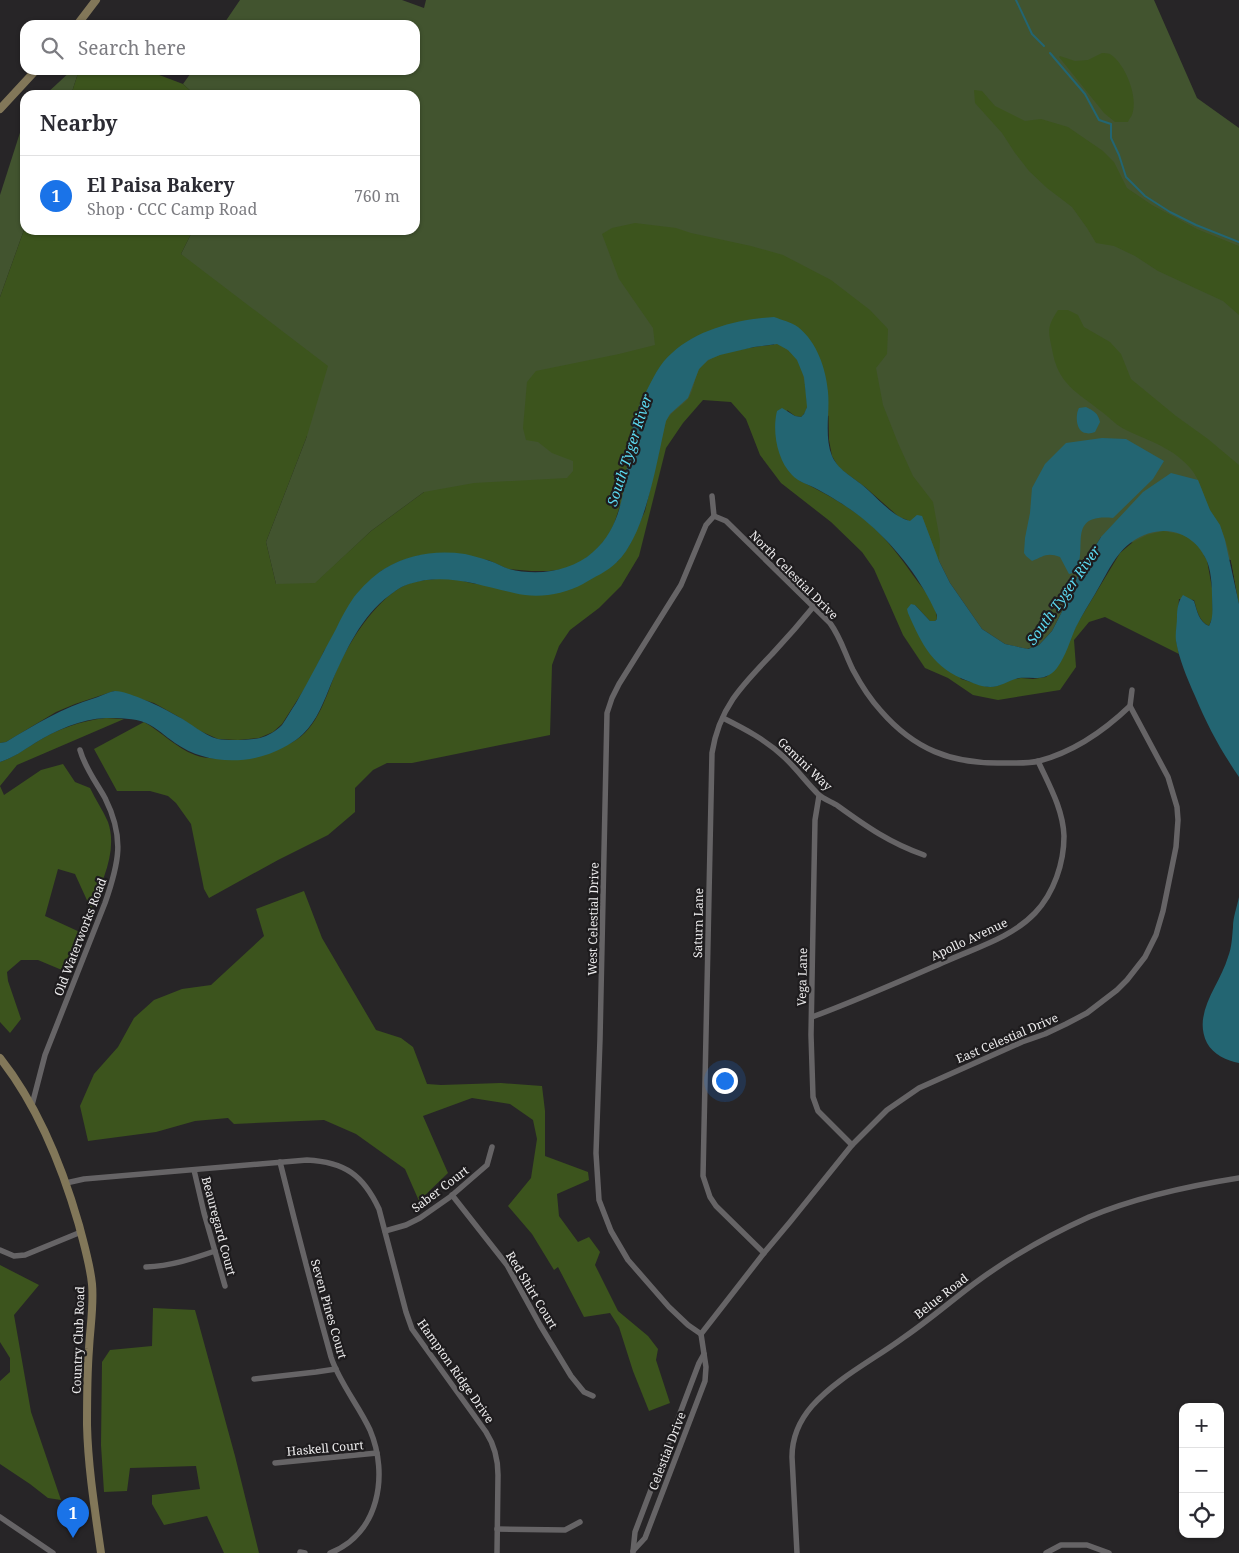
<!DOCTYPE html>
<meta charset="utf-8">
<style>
body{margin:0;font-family:"Noto Serif",serif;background:#f7f7f7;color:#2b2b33}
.controls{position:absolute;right:15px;bottom:15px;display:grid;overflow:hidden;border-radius:10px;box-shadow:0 1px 4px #0004}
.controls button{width:45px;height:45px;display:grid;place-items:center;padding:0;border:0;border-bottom:1px solid #e1e1e2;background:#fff;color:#2b2b33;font:25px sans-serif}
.you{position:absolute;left:724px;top:1080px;width:18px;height:18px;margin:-12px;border:4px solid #fff;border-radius:50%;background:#1a73e8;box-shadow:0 0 0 8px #1a73e833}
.badge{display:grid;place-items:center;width:32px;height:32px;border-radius:50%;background:#1a73e8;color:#fff;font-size:16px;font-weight:700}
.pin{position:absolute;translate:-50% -41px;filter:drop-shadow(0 1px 2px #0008)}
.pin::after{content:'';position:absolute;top:26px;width:18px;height:15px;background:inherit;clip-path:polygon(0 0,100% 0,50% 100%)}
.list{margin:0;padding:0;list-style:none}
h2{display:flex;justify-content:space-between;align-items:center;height:65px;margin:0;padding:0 20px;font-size:21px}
h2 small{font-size:16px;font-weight:400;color:#7c7c81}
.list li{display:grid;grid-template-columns:32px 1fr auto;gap:15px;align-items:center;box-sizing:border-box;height:80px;padding:0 20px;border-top:1px solid #e1e1e2}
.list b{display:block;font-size:19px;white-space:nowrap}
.list p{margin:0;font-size:16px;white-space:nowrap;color:#7c7c81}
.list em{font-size:16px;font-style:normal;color:#7c7c81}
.icon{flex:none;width:28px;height:28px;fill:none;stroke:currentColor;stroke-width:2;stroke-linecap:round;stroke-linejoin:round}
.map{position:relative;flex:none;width:1239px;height:1553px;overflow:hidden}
.search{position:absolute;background:#fff;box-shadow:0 1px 4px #0004;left:20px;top:20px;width:400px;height:55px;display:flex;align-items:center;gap:12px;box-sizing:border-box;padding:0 18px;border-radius:15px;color:#7c7c81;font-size:19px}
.panel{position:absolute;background:#fff;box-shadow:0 1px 4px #0004;left:20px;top:90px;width:400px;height:145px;border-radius:15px}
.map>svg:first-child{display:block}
.green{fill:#42542f}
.forest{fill:#3c541d}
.water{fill:#236572}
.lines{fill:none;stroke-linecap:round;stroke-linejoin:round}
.stream{stroke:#236572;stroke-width:2}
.street{stroke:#666466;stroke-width:5.5}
.secondary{stroke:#827759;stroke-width:8}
.labels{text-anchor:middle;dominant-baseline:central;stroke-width:4.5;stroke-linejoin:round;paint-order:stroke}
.street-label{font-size:12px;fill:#edeced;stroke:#1e1c1e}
.water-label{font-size:14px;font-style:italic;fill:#5cdaf2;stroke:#1e1c1e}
</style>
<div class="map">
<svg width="1239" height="1553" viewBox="0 0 1239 1553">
<rect width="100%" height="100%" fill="#272527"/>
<g class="green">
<polygon points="240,0 402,0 424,8 426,0 1154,0 1197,98 1239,128 1239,604 1231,560 1101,537 1079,572 1071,594 1052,631 1039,645 1027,649 1005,644 982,629 950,583 939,561 754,318 620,506 424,492 371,531 315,584 276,584 266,542 307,436 181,254 193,230 415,230 415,95 195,95 183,84 193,70 415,70 415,25 223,25"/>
<polygon points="72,70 79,70 71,95 45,95"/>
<polygon points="25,117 25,227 0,297 0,195"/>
</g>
<g class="forest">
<path d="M1102 53C1104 53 1107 53 1110 54 1125 63 1139 98 1132 115 1131 117 1129 119 1128 122H1115L1104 113 1059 57 1060 56 1075 61 1088 60Z"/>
<polygon points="79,70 146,70 183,84 195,95 71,95"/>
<polygon points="974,90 982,91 995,106 1025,121 1041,119 1068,127 1103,151 1114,162 1127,188 1152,205 1197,229 1239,246 1239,315 1223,301 1158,271 1135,256 1114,246 1096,243 1087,228 1072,207 1047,188 1029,171 1015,153 1002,133 975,103"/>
<polygon points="635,223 676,228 691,233 751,246 783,255 831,280 870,310 888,329 887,354 876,368 883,405 898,443 913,476 933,502 940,540 939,561 922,516 917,515 910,521 899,517 865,487 839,468 832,456 829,440 828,391 798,327 657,371 638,408 633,427 620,506 614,524 607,538 594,552 581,562 565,569 549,571 531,571 508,569 488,560 421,555 398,562 381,571 324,651 310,680 282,724 273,732 259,738 238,740 218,739 198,730 179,717 154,703 114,691 75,704 56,712 6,742 0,743 0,297 25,227 25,230 193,230 181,254 328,366 307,436 266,542 276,584 315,583 371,531 424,492 474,483 567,478 573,471 573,461 552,453 538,442 526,440 523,428 527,382 536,371 619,354 655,345 653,328 619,279 602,234 612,228"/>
<path d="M1058 310H1068L1078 315 1084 327 1110 342 1121 354 1131 379 1176 416 1208 439 1239 465V604C1234 578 1231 550 1220 526 1218 521 1213 516 1210 510 1203 496 1201 481 1191 469 1172 447 1151 442 1126 430 1117 426 1110 418 1102 412 1077 392 1058 385 1052 349 1048 330 1047 327 1058 310Z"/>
<path d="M778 344C785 348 791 352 796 358 803 367 808 397 807 407 806 412 804 414 801 417L795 416 787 410 800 481C822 491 851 508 869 523 888 540 903 561 918 582 926 592 937 606 937 619L935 621H930L915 605H911L961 679 988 687 997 686 1013 679 1021 678 1033 679 1046 677 1056 668 1077 624 1120 553 1133 542 1147 535 1163 531 1184 535 1197 545 1207 560 1212 588 1213 616 1209 626C1199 621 1197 611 1194 600L1179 599 1176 640 1179 654 1105 617 1089 622 1074 640 1076 667 1060 690 998 700 973 695 948 678 925 668 903 635 874 569 862 552 831 522 781 483 760 455 746 419 731 402 703 400 683 423 666 448 639 556 621 586 599 608 570 630 559 646 552 665 550 735 412 763H387L373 770 355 788V812L328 835 278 860 209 898 204 889 191 824 176 803 168 796 150 791H117L94 749 144 722C162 732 176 748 195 755 214 762 231 756 251 751 262 749 281 748 291 743 319 729 327 692 338 667 351 639 378 596 408 584 419 579 444 578 456 579 465 581 474 585 483 584 528 578 573 569 617 562L629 546 645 511 666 421C672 411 681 407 688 399 694 391 694 379 699 370 710 350 757 347 778 344Z"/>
<path d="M106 718 124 719 17 765 0 786V762C13 758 23 750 35 743 57 729 80 721 106 718Z"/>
<path d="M63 764 75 782 90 788C95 799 103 810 108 822 118 851 102 882 91 909L75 874 58 869 45 916 82 933 69 973 38 960H21L7 972 8 981 21 1019 10 1033 0 1022V786L4 795 41 770Z"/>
<polygon points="304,891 322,938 376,1030 401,1038 413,1047 427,1084 441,1085 501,1083 542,1086 545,1111 545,1156 588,1172 589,1180 557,1194 559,1216 578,1242 589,1237 600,1252 595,1265 618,1311 648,1336 658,1349 656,1360 670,1403 649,1411 633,1371 619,1327 610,1313 584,1317 558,1267 554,1270 532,1234 508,1206 531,1178 537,1139 533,1120 510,1104 472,1098 423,1116 448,1173 419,1201 405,1169 356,1134 324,1120 234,1124 228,1118 195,1121 156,1132 88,1141 80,1106 94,1074 118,1047 134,1018 154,1000 182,989 211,985 264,936 256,909"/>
<polygon points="0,1265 39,1285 14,1315 31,1412 61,1500 48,1498 30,1484 0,1464 0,1381 10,1372 10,1358 0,1342"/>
<polygon points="153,1308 195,1310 235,1456 259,1553 224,1553 207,1516 164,1525 152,1504 152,1495 200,1489 196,1466 130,1468 127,1491 104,1492 101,1445 102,1362 110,1350 152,1346"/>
</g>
<g class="water">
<path d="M774 317C782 320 791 322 798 327 817 342 826 369 828 392 830 412 824 436 832 456 839 472 856 478 868 490 880 501 894 517 910 521L917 515 922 516 939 561 950 583 982 629 1005 644 1028 649 1039 645 1052 631 1071 594 1079 572 1101 537 1143 492 1171 473 1198 480 1210 510 1220 525 1225 540 1239 604V777C1220 749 1208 727 1195 696 1187 678 1179 659 1176 641 1175 633 1177 625 1177 617 1177 610 1178 601 1183 595L1194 601C1197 611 1199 622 1209 626 1214 617 1212 606 1212 596 1212 585 1211 569 1206 559 1192 529 1159 523 1133 541 1115 553 1106 576 1095 594 1089 604 1082 615 1076 627 1070 640 1066 656 1057 668 1046 682 1034 677 1019 678 1009 680 1001 687 990 687 983 687 975 684 968 681 933 668 922 645 908 613L907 609 911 604 915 605 930 621H935L937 619V615C922 581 897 548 869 524 855 511 832 497 815 488 807 484 799 482 792 475 777 460 772 431 777 411L782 408 795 416 801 417 804 414 807 407 804 377 797 360 788 350 777 344 754 347 720 355 708 360 699 369 688 398 670 414 666 421C657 460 646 534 617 562 607 572 594 577 583 584 562 595 537 599 514 593 479 585 444 572 409 584 402 586 395 591 390 595 361 616 345 652 331 684 324 701 317 721 303 734 295 742 280 750 269 754 238 765 202 762 175 743 165 736 157 728 146 723 134 718 119 718 106 718 81 719 56 730 35 743 24 750 13 758 0 762V743L6 742C36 724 62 708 95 698 101 696 108 692 115 691 123 691 132 695 140 698 153 703 165 709 177 716 191 723 203 735 218 739 228 741 250 740 260 738 268 736 276 731 282 725 287 718 291 710 296 703 310 679 322 654 336 629 341 618 347 607 354 597 362 587 373 576 384 569 409 554 436 550 465 554 473 556 482 558 490 561 496 563 503 567 509 569 537 576 571 572 593 552 629 521 624 468 633 426 636 413 640 403 646 392 653 378 660 363 672 353 698 329 739 319 774 317Z"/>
<path d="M1086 407C1094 411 1098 413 1100 422L1095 432C1092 433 1089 434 1086 433 1076 432 1075 415 1079 408Z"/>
<path d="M1102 438 1126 439 1164 461 1153 479 1113 518C1062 513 1092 554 1073 573L1069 574 1060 557C1047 552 1044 556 1032 561L1026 556 1024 553 1025 538 1030 513 1032 488 1045 464 1066 443Z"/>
<path d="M1239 897V1063C1227 1061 1213 1054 1207 1043 1192 1013 1220 985 1228 957 1232 947 1232 937 1233 927 1233 917 1237 907 1239 897Z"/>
</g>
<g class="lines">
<g class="stream">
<polyline points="1016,0 1032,34 1044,46"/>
<polyline points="1050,53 1085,94 1099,120 1111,124 1111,138 1119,155 1126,177 1145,196 1170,212 1196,225 1239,242"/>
</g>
<g class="street">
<polyline points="712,496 714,516"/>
<path d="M714 516 726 521 830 623C841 638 845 654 853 670 861 685 870 699 881 711 914 749 951 764 1002 763 1014 763 1027 764 1039 761 1073 752 1105 730 1130 706L1132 690"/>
<path d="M723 718C745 729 766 740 784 757 796 768 806 782 818 794 823 799 832 802 838 806 867 827 890 843 924 855"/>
<polyline points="819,796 815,820 814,871 811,1035 813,1097 818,1111 852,1145"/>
<path d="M812 1017C858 1000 903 980 949 960 978 947 1012 937 1035 913 1054 893 1064 863 1064 836 1063 809 1049 785 1038 761"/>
<path d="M32 1105 45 1055 105 903C119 863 125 838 105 798 96 782 85 768 80 750"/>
<path d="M280 1162C296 1227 313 1292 331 1357 339 1382 359 1406 370 1430 389 1475 379 1534 330 1553"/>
<polyline points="194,1170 204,1213 225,1286"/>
<path d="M66 1183 84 1179 307 1160C345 1162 363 1175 379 1209L406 1312 412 1329 486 1432C495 1446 498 1459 498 1475L497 1553"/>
<polyline points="452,1195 507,1265 540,1325 571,1376 584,1392 593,1396"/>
<polyline points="385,1231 406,1225 420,1218 450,1197 487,1165 492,1147"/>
<polyline points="0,1250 14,1256 25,1255 81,1232"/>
<path d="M764 1253 716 1206 710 1197 703 1176 712 753C719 708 742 685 773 653 787 638 801 622 814 606"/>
<path d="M146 1267C171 1266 192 1259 215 1251"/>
<polyline points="701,1334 688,1325 669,1307 628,1260 611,1231 599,1200 596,1153 600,1039 607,713 612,698 619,684 681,585 706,525 714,516"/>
<polyline points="701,1334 764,1253 790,1222 852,1145 887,1110 919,1088 1022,1042 1045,1034 1066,1024 1087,1013 1117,990 1127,980 1145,957 1156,935 1163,911 1176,847 1178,820 1177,807 1168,777 1130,706"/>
<polyline points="254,1379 316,1372 336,1369"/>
<polyline points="275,1463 377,1453"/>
<polyline points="0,1517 53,1553"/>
<polyline points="497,1529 565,1530 580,1522"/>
<polyline points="633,1551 645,1538 705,1381 706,1367 701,1334"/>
<polyline points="300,1552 305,1553"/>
<polyline points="633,1552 635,1532 699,1363 704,1354"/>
<path d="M797 1553 792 1457C792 1437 799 1421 812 1406 837 1378 873 1360 903 1338 928 1321 951 1301 975 1283 1010 1257 1049 1235 1089 1217 1137 1197 1188 1186 1239 1178"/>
<polyline points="1046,1553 1061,1545 1087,1545 1109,1553"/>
</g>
<g class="secondary">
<polyline points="77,25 96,0"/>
<polyline points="0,109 36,70"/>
<path d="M0 1058C38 1106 62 1166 79 1225 84 1245 90 1264 92 1284 94 1306 90 1327 89 1349 87 1374 87 1399 87 1425 88 1467 95 1511 101 1553"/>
</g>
</g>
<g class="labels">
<g class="street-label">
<text transform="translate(794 575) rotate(45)">North Celestial Drive</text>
<text transform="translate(805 764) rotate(44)">Gemini Way</text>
<text transform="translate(593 919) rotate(-89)">West Celestial Drive</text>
<text transform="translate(698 923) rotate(-89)">Saturn Lane</text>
<text transform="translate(80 937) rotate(-69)">Old Waterworks Road</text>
<text transform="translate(969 939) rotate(-25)">Apollo Avenue</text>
<text transform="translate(802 977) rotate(-89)">Vega Lane</text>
<text transform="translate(1007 1038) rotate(-23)">East Celestial Drive</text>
<text transform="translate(440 1189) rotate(-37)">Saber Court</text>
<text transform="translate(219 1226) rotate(75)">Beauregard Court</text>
<text transform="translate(532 1290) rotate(59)">Red Shirt Court</text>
<text transform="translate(941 1296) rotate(-38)">Belue Road</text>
<text transform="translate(329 1309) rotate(74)">Seven Pines Court</text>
<text transform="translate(78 1340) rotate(-88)">Country Club Road</text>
<text transform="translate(456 1371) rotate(55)">Hampton Ridge Drive</text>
<text transform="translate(325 1448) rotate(-5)">Haskell Court</text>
<text transform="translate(667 1451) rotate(-69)">Celestial Drive</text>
</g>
<g class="water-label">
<text transform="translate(629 450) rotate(-72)">South Tyger River</text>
<text transform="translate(1063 595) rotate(-55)">South Tyger River</text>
</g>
</g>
</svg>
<div class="controls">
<button>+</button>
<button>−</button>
<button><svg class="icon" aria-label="locate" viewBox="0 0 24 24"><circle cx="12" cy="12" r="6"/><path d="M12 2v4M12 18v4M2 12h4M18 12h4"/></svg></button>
</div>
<div class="you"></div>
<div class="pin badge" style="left:73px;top:1538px">1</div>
<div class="search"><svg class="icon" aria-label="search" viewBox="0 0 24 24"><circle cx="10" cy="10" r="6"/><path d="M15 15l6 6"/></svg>Search here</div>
<section class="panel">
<h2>Nearby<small></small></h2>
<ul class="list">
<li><span class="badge">1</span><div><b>El Paisa Bakery</b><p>Shop · CCC Camp Road</p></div><em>760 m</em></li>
</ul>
</section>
</div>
